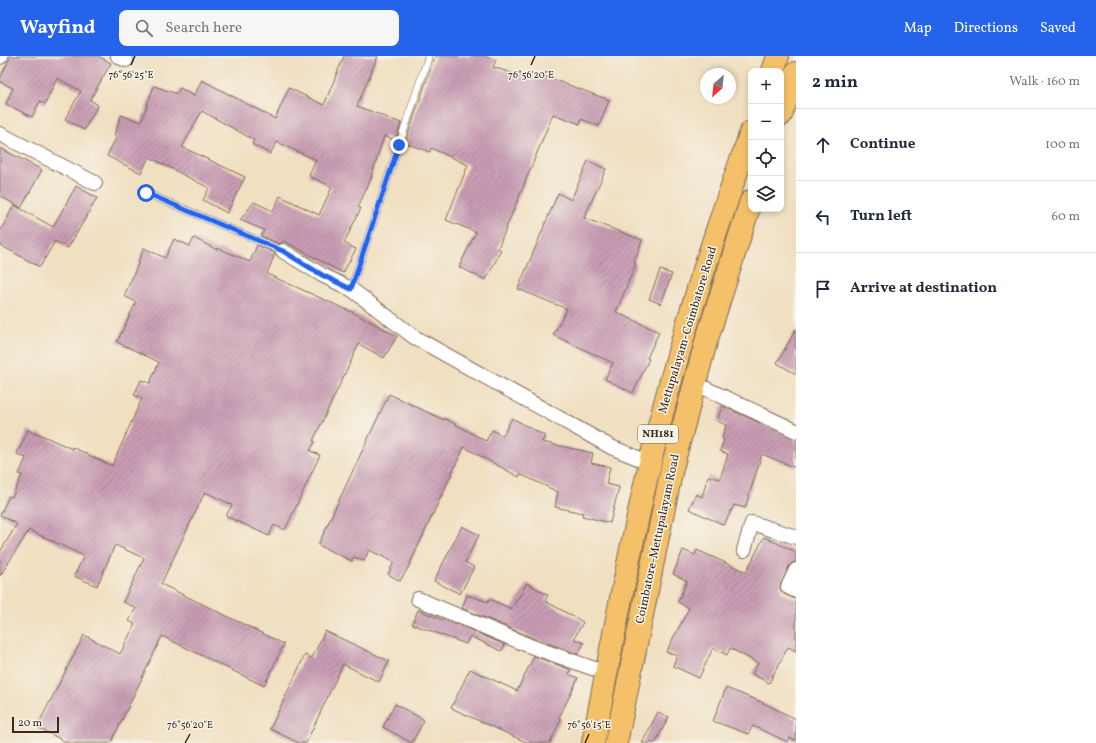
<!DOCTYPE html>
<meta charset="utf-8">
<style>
body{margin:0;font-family:Vollkorn,serif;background:#f6f6f7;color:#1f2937}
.controls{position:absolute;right:12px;top:12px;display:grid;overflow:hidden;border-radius:8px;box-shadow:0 2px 6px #0003}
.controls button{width:36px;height:36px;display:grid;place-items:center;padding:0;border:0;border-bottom:1px solid #e0e1e3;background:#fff;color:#1f2937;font:20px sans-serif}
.compass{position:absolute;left:700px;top:12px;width:36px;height:36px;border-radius:50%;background:#fff;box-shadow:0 2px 6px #0003;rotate:207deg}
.scale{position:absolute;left:12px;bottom:10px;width:47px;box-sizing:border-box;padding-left:4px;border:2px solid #3b2a1e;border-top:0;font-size:11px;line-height:14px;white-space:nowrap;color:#3b2a1e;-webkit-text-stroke:3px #f7f3e8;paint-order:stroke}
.stop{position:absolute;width:12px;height:12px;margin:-9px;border:3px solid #2563eb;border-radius:50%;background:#fff}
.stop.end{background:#2563eb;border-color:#fff;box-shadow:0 1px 4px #0008}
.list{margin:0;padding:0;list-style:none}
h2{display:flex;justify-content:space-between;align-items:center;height:52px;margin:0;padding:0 16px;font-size:17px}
h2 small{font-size:13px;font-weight:400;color:#747a83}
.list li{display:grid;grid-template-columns:26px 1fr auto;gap:12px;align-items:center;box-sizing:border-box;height:72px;padding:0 16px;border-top:1px solid #e0e1e3}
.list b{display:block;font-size:15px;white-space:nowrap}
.list em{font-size:13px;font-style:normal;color:#747a83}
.icon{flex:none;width:22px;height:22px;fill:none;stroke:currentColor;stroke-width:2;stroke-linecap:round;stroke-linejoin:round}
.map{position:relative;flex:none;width:796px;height:687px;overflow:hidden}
header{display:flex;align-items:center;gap:24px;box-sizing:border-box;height:56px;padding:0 20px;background:#2563eb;color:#fff}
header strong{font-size:19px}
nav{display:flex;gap:22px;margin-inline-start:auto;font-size:14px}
.search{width:280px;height:36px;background:#f6f6f7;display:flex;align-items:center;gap:10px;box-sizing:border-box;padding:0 14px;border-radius:8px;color:#747a83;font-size:15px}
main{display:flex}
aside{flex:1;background:#fff}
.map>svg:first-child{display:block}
.building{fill:url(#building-hatch)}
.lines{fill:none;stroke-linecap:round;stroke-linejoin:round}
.lane-casing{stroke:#7a6957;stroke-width:8}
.street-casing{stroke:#7a6957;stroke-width:16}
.highway-casing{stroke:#7a6957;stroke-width:24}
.lane{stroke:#fff;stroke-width:7}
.street{stroke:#fff;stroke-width:14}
.highway{stroke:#f4c16a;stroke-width:22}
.route{stroke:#2563eb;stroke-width:5}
.ticks{fill:none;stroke:#3b2a1e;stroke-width:1.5}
.labels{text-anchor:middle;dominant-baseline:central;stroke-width:3;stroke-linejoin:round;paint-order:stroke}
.shield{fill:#f7f3e8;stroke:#73665b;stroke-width:1}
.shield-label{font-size:11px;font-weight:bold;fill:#3b2a1e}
.street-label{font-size:12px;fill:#3b2a1e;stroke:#f7f3e8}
.ticks-label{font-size:10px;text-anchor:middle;fill:#3b2a1e;stroke:#f7f3e8;stroke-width:3;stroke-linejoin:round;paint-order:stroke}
</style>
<header>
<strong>Wayfind</strong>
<div class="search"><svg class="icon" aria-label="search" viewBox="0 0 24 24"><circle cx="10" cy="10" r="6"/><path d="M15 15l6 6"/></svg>Search here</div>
<nav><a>Map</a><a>Directions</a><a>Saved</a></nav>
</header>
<main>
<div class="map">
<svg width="796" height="687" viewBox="0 0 796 687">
<defs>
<pattern id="building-hatch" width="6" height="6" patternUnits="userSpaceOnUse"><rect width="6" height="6" fill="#c99cb3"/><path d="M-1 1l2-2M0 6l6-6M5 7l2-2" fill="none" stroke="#a47f91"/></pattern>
</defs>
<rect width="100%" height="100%" fill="#f7f3e8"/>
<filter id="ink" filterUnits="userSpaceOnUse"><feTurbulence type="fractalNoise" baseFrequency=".025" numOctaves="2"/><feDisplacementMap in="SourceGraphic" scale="8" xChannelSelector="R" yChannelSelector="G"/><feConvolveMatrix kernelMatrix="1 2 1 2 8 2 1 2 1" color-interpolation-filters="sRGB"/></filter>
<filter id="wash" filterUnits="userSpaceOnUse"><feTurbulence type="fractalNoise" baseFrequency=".012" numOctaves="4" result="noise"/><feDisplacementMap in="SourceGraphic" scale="16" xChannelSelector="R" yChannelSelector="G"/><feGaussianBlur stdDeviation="0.9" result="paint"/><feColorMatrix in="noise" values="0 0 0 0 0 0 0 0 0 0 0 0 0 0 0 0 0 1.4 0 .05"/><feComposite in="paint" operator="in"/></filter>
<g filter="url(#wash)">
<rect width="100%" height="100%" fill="#f0dfc0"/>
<g id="blocks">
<g class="building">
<polygon points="11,0 98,0 111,7 90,44 98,49 84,74 65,63 81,35 57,22 45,48 40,45 32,61 6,48 13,32 0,26 0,22"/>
<polygon points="344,0 378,0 357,50 401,67 396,84 384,80 371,121 372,121 358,151 361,152 344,187 356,193 343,217 284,185 279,188 261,180 264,174 240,164 254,146 273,155 280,140 319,159 332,131 309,120 316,104 277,86 270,98 252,88 254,84 202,55 182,91 245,121 227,157 203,144 209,132 149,101 141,117 107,100 117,80 114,79 121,59 141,66 154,30 177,38 180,32 194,40 202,24 275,63 289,32 324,49"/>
<polygon points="435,0 483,0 496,4 493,11 536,25 539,18 609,44 599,70 581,63 580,68 553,58 498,192 501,194 486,224 459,211 476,176 446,164 468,109 431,92 430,96 405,87"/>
<polygon points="0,92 42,114 21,152 0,140"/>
<polygon points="588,105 606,113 584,162 642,184 634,207 636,208 616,256 659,276 647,302 649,303 633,337 605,323 613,307 553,279 567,253 518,233 558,137 571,144"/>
<polygon points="76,130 97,142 68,192 55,185 40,211 0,189 0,176 14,149 53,171"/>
<polygon points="194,182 217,194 218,192 250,206 257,189 275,197 267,218 354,257 397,280 384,302 359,288 313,385 315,385 310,395 320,399 285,474 274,469 269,480 226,460 232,449 205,436 161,528 284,588 264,630 162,580 111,687 68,687 37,671 84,579 120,598 135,568 129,565 136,552 123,546 144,502 115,489 97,530 74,520 84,500 29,474 0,520 0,496 17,468 0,459 9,440 12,441 22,419 19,418 26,402 17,398 28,374 37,379 37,377 72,393 72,391 112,410 142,342 134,339 141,324 150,327 159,306 117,286 136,246 124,240 139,206 138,206 144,192 165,202 174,183 190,190"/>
<polygon points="660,214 672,218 661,248 649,243"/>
<polygon points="796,273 796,318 777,307"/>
<polygon points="389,338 444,364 444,362 486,385 492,374 503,380 512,362 545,380 542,386 593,397 591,407 610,411 606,428 619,431 610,467 582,460 583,457 555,451 558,436 520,418 519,421 464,391 408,512 400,525 388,518 394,506 369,494 364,505 354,501 352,505 318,489"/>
<polygon points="722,350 796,383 796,412 762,398 745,452 734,449 724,469 689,453 696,438 702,441 708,420 720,423 728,398 720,395 724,383 722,383 726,369 717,365"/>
<polygon points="462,470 479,479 465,506 474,511 460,538 434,525"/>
<polygon points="764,481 796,496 796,506 792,507 789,510 780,531 781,535 784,538 796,543 796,595 788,591 769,627 752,618 758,607 730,592 727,599 713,592 699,622 673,610 677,599 666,596 689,552 678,546 687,525 673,518 683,494 695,499 697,494 746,516"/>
<polygon points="527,527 548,539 545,545 583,566 574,583 584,587 578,598 533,582 462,552 467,539 488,546 489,543 512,553"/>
<polygon points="418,554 456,569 457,568 505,589 501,595 470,580 466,588 412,568"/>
<polygon points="325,575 389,605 379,626 343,608 306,687 299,687 270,673 305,599 312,602"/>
<polygon points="534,600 571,614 569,618 578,622 559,662 561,663 550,687 528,687 451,652 470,613 517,635"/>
<polygon points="726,632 759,645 796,663 796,685 790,682 788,686 753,670 748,678 713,665"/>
<polygon points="395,648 424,664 412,687 383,671"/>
<polygon points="658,656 669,661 655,687 642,687"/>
</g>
</g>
</g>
<g filter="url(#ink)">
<use href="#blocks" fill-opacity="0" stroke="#7a6957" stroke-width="1"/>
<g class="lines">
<g class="lane-casing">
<g id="lane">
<polyline points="146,137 283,195"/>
<polyline points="351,233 428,2"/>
</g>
</g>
<g class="street-casing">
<g id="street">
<polyline points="118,0 126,4"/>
<polyline points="0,1 1,0"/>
<polyline points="0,78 95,127"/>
<polyline points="283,195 322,219 351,233 414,281 611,391 650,407"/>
<polyline points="694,327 796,375"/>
<polyline points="744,494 752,467 796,481"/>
<polyline points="796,514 788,531 796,535"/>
<polyline points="418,543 530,590 606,617"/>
</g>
</g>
<g class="highway-casing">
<g id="highway">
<polyline points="773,15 778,0"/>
<polyline points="781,59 796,17"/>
<path d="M593 687C611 593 628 500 650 407 676 295 712 184 751 76"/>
<polyline points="616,687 672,412 706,286 751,145"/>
</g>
</g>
<use href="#lane" class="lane"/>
<use href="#street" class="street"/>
<use href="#highway" class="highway"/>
</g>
</g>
<g class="lines" filter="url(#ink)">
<polyline class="route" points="146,137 283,195 322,219 351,233 399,89"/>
</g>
<path class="ticks" d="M131 9 135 0M531 9 535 0M185 687 190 678M585 687 589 678"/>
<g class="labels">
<rect class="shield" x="638" y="369" width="40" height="18" rx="3"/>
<g class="shield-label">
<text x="658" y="378">NH181</text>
</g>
<g class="street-label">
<text transform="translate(688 274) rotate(-73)">Mettupalayam-Coimbatore Road</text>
<text transform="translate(658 483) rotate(-78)">Coimbatore-Mettupalayam Road</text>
</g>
</g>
<g class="ticks-label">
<text x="131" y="22">76°56'25"E</text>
<text x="531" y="22">76°56'20"E</text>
<text x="190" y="672">76°56'20"E</text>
<text x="589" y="672">76°56'15"E</text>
</g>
</svg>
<div class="controls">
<button>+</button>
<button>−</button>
<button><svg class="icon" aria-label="locate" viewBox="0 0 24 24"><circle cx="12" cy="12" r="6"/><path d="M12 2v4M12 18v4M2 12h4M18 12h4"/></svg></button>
<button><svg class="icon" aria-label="layers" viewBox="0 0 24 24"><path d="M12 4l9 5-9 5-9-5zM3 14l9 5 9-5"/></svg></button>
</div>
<svg class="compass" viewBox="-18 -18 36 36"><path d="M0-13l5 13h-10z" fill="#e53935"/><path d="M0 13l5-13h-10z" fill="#747a83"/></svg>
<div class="scale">20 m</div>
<div class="stop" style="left:146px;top:137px"></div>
<div class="stop end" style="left:399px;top:89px"></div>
</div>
<aside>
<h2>2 min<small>Walk · 160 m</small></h2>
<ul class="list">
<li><svg class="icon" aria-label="ahead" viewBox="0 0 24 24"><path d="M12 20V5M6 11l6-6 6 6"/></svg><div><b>Continue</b></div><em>100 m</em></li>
<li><svg class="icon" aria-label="left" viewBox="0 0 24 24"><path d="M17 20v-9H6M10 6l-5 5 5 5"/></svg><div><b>Turn left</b></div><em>60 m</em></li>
<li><svg class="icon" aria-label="arrive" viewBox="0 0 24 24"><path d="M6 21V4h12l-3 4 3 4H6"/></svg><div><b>Arrive at destination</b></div></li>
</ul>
</aside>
</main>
